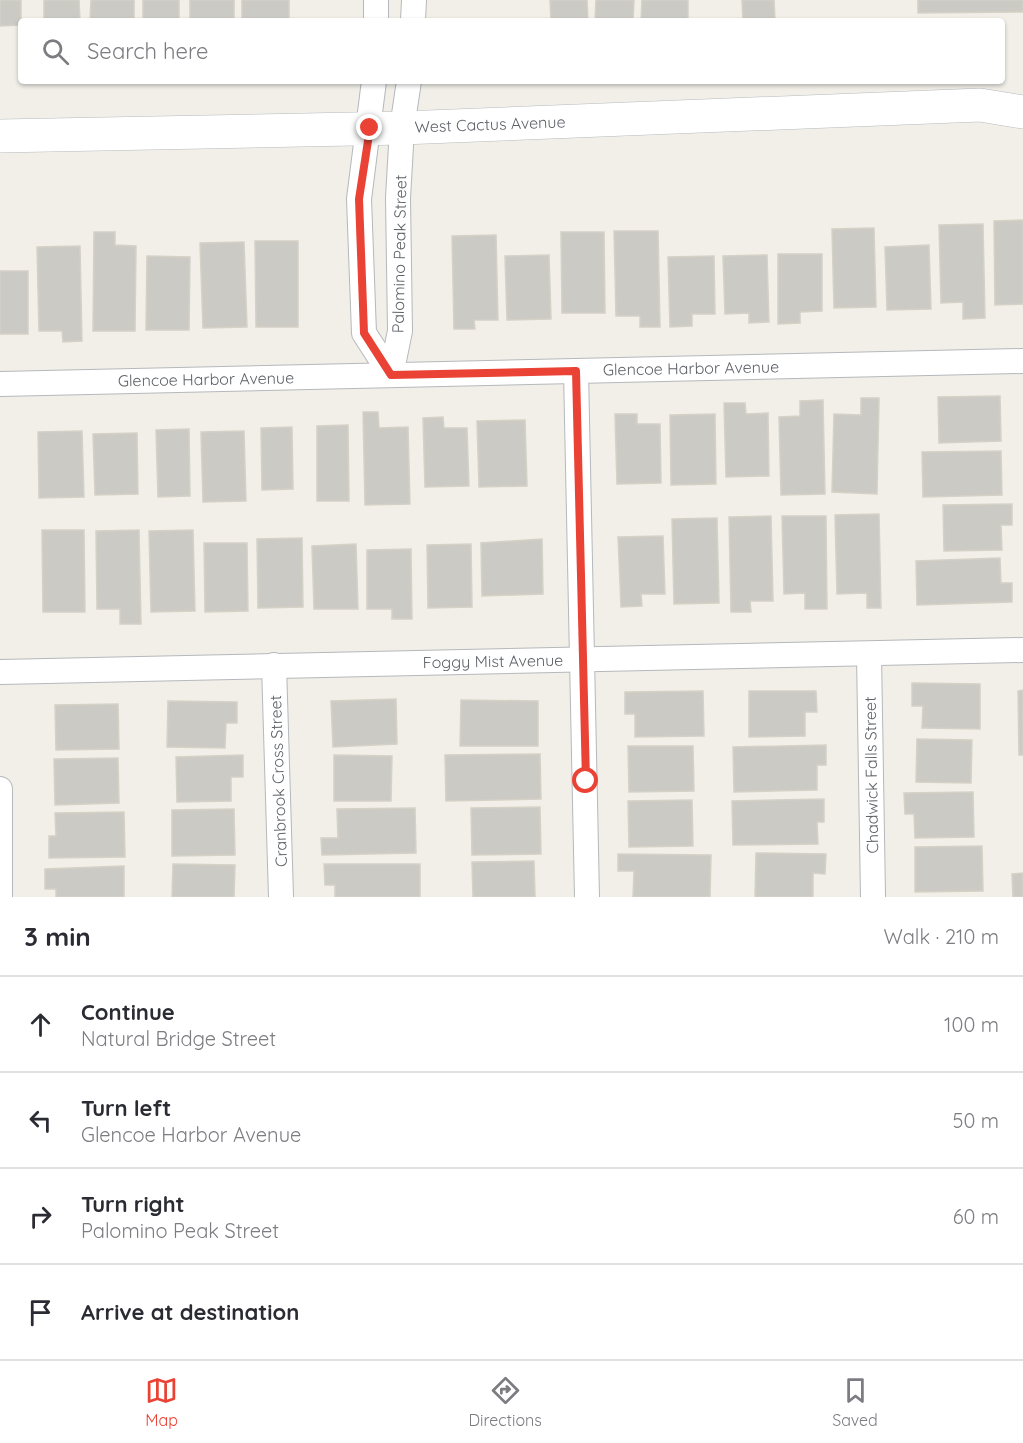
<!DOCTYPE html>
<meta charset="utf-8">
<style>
body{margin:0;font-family:Quicksand,sans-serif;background:#f7f7f7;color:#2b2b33}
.stop{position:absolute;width:18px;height:18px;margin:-14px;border:4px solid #ea4335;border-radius:50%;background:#fff}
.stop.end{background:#ea4335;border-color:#fff;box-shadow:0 2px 6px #0008}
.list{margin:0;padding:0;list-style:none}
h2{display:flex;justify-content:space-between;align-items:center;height:78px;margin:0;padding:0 24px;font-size:26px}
h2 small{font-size:20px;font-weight:400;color:#7c7c81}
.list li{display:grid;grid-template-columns:39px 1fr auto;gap:18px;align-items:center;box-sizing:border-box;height:96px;padding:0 24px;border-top:2px solid #e1e1e2}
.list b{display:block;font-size:22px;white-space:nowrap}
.list p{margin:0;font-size:20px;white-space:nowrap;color:#7c7c81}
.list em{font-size:20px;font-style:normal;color:#7c7c81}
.icon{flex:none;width:33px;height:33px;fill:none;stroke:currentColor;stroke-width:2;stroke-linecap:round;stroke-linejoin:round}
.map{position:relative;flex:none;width:1023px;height:897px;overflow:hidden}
.search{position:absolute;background:#fff;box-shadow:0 2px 4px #0004;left:18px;right:18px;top:18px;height:66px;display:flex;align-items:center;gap:15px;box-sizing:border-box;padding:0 21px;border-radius:6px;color:#7c7c81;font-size:22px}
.sheet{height:462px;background:#fff}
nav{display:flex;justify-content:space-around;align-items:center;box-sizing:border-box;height:84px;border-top:2px solid #e1e1e2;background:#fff;font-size:16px;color:#7c7c81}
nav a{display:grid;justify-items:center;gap:3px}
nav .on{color:#ea4335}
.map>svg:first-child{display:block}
.building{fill:#cccac5;stroke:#d6d1c6;stroke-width:1.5}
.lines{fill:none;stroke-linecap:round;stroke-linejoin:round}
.minor-casing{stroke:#b5b8bc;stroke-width:26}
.secondary-casing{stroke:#b6babf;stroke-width:34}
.minor{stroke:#fff;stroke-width:24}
.secondary{stroke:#fff;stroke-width:33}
.route{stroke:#ea4335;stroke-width:8}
.labels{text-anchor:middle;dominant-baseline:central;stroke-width:4.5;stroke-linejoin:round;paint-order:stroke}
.street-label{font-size:16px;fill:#5f6368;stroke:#fff}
</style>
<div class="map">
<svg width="1023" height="897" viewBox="0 0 1023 897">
<rect width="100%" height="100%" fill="#f1efe8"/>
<g class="building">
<polygon points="0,0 21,0 21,25 0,26"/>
<polygon points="44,0 79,0 80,21 44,21"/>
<polygon points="91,0 134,0 134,21 90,21"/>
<rect x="143" y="0" width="36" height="21"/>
<rect x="190" y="0" width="44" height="21"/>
<rect x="242" y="0" width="47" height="21"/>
<polygon points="550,0 587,0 588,21 551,21"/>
<polygon points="596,0 634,0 633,21 595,21"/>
<polygon points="642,0 688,0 688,21 641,21"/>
<polygon points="742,0 774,0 775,21 743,21"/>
<polygon points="918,0 1023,0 1023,12 918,13"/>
<polygon points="1023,220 1023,304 995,305 994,221"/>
<polygon points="983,224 985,318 963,319 963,302 941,303 939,225"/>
<polygon points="874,228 876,307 834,308 832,229"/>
<polygon points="614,231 658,231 660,327 640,327 640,316 616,316"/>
<polygon points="94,232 115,232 115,245 136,246 135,331 93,331"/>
<polygon points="561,232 604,232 605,313 562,313"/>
<polygon points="496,235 498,320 474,320 475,329 454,329 452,236"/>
<polygon points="255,241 298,241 298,327 256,327"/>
<polygon points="244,242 247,327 203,328 200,243"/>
<polygon points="929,245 931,309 887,310 885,247"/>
<polygon points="80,246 82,341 63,342 62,331 39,331 37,247"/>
<polygon points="778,254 822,254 822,311 800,312 800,323 778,324"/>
<polygon points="549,255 551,319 507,320 505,256"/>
<polygon points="767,255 769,322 749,323 749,313 725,314 723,256"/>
<polygon points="147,256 190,257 189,330 146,330"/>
<polygon points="714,256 715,314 692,314 692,326 670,327 668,257"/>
<rect x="0" y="271" width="28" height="63"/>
<polygon points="1000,396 1001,441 939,443 938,397"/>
<polygon points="861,398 879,398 877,494 832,492 834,414 861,415"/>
<polygon points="823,400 825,494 781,495 779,417 800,416 800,401"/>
<polygon points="724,403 745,403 746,414 768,413 769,476 726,477"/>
<polygon points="363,412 378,412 379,428 408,427 410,504 365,505"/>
<polygon points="615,414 637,414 637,424 660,424 661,483 617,484"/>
<polygon points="715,414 716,484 671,485 670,415"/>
<polygon points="443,417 444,428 467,428 469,486 425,487 423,418"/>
<polygon points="525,420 527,486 479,487 477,421"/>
<polygon points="348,425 349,501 317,501 317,426"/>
<polygon points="292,427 293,489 262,490 261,428"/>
<polygon points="189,429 190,496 158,497 156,430"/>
<polygon points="82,431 84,497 39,498 38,432"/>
<polygon points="244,431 246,501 203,502 201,432"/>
<polygon points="137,433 138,494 95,495 93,434"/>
<polygon points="1001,451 1002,495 923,497 922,452"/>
<polygon points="1012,504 1012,525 1001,525 1002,550 944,551 943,505"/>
<polygon points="879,514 881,608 867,608 867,593 837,594 835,515"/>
<polygon points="771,516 773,601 750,601 751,612 731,612 729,517"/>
<polygon points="782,516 826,516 827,609 805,609 805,593 784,594"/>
<polygon points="717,518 719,603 674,604 672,519"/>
<polygon points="42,530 84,530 85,612 43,612"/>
<polygon points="139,530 141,624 120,624 120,609 97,609 96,531"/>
<polygon points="193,530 195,611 151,612 149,531"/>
<polygon points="663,536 665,594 641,594 642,606 621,607 618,537"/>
<polygon points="302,538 303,607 258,608 257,539"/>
<polygon points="542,539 543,594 482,596 481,543"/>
<polygon points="204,543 247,543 248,611 205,612"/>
<polygon points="356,544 358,609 314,609 312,546"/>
<polygon points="471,544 472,607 428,608 427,545"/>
<polygon points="411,549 412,619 392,619 392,609 367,609 367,550"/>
<polygon points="1000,558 1001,583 1012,583 1012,602 917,605 916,561"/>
<polygon points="912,683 980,684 980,729 922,728 923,706 912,706"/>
<polygon points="1023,690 1023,755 1019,755 1018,691"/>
<polygon points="703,691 704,736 635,737 635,714 625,714 625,692"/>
<polygon points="749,691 816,691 817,712 805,712 805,736 749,737"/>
<polygon points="396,699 397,744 333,747 331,701"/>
<polygon points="461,700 538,701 538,746 460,746"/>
<polygon points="168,701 237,702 237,723 226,723 225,748 167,747"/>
<polygon points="118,704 119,749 56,750 55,705"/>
<polygon points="917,739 972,740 971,783 916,782"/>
<polygon points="826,745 826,765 817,765 817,790 734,792 733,747"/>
<polygon points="628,746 693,746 694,791 629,792"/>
<polygon points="540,754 541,799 446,801 445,755"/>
<polygon points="243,755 243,777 231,777 231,801 177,802 176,757"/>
<polygon points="334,755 392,756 391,801 334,801"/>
<polygon points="118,758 119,803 55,805 54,759"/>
<polygon points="973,792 974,837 915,838 914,814 905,814 904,793"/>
<polygon points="824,799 824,822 817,822 818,844 733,845 732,801"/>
<polygon points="692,800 693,846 629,847 628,801"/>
<polygon points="540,807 541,854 472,855 471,808"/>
<polygon points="415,808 416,853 322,855 321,838 338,838 337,809"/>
<polygon points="234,809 235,855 172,856 172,810"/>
<polygon points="124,812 125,857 49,858 49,836 56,836 55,813"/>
<polygon points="982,846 983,891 915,892 915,847"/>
<polygon points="756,853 826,854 825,874 813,873 813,897 755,897"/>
<polygon points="618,854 711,855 710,897 633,897 634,871 618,871"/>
<polygon points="534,861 535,897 473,897 472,862"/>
<polygon points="173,864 235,865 234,897 172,897"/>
<polygon points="324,864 420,864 420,897 335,897 335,885 325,885"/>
<polygon points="124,866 124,897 56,897 56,889 45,889 45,869"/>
<polygon points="1023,873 1023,897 1013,897 1012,874"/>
</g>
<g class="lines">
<g class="minor-casing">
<g id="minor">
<polyline points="376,0 376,21"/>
<polyline points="413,21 414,0"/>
<polyline points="374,81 359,199 364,333 391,375"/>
<polyline points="576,371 587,897"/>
<polyline points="391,375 400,331 398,198 402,128 409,81"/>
<polyline points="0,384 1023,361"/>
<polyline points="869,654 873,897"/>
<polyline points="274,665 281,897"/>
<polyline points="0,672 1023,650"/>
<polyline points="0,789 0,897"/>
</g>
</g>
<g class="secondary-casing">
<polyline id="secondary" points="0,136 402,128 980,105 1023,112"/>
</g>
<use href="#minor" class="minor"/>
<use href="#secondary" class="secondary"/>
</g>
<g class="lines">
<polyline class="route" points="370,128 359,199 364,333 391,375 576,371 586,781"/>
</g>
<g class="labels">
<g class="street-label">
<text transform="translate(490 124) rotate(-2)">West Cactus Avenue</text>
<text transform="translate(399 254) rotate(-89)">Palomino Peak Street</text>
<text transform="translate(691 368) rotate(-1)">Glencoe Harbor Avenue</text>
<text transform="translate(206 379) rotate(-1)">Glencoe Harbor Avenue</text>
<text transform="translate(493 661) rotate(-1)">Foggy Mist Avenue</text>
<text transform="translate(871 775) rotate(-91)">Chadwick Falls Street</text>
<text transform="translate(278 781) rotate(-92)">Cranbrook Cross Street</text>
</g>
</g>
</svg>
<div class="stop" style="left:586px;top:781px"></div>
<div class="stop end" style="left:370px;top:128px"></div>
<div class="search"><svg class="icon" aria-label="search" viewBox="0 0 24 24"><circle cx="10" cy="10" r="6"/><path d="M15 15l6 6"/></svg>Search here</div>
</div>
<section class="sheet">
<h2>3 min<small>Walk · 210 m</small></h2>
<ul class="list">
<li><svg class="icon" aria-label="ahead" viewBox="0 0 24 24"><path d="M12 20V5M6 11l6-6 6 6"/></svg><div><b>Continue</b><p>Natural Bridge Street</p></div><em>100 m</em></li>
<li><svg class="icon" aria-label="left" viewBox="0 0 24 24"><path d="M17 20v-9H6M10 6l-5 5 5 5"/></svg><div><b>Turn left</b><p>Glencoe Harbor Avenue</p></div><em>50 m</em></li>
<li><svg class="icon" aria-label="right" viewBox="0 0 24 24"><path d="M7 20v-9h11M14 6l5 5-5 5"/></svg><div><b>Turn right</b><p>Palomino Peak Street</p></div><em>60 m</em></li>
<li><svg class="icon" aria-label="arrive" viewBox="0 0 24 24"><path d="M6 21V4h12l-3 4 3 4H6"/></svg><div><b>Arrive at destination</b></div></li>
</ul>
</section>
<nav>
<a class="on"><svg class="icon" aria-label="map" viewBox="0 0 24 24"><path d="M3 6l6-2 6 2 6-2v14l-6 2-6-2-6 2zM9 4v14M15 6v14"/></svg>Map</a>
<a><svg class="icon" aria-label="directions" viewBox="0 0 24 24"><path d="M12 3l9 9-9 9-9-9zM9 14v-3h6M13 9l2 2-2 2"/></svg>Directions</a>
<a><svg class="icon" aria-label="saved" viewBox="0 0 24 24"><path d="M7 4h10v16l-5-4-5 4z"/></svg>Saved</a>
</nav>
